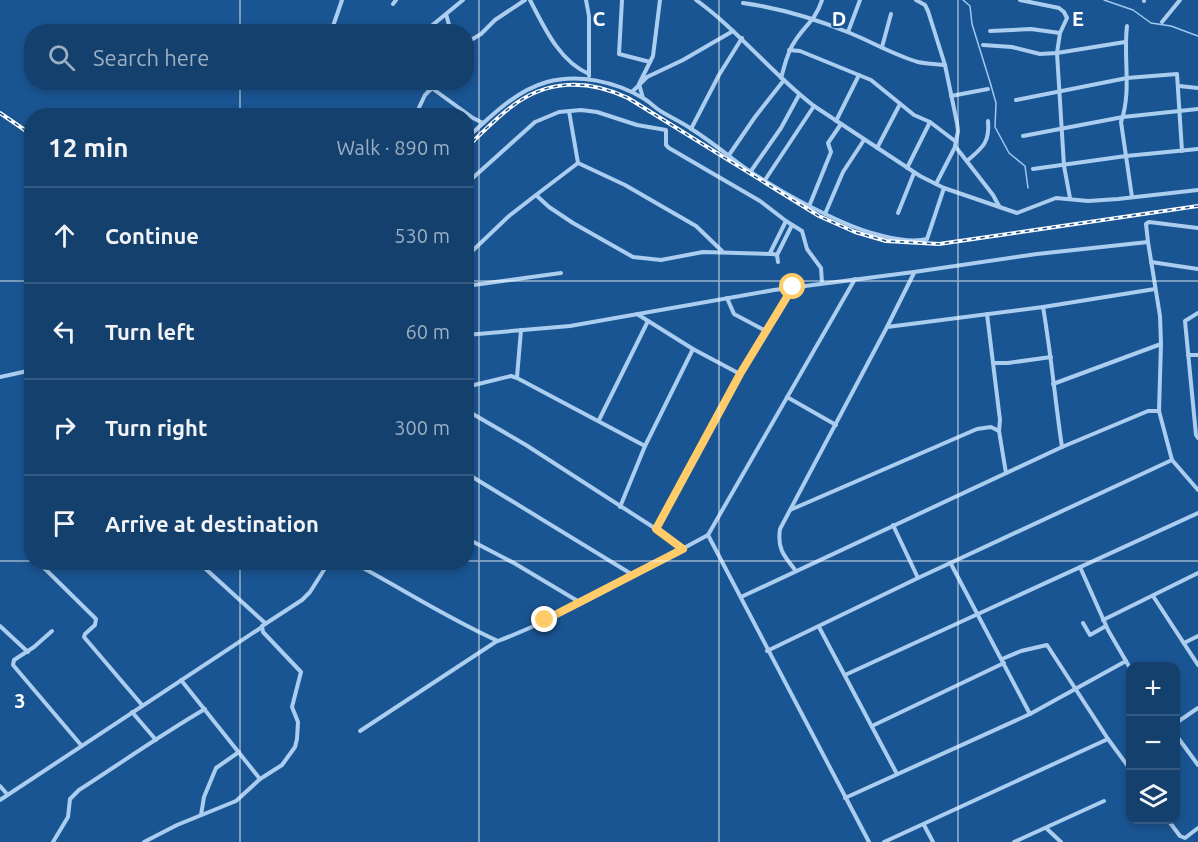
<!DOCTYPE html>
<meta charset="utf-8">
<style>
body{margin:0;font-family:Ubuntu,sans-serif;background:#1d4773;color:#f1f3f6}
.controls{position:absolute;right:18px;bottom:18px;display:grid;overflow:hidden;border-radius:12px;box-shadow:0 3px 9px #0003}
.controls button{width:54px;height:54px;display:grid;place-items:center;padding:0;border:0;border-bottom:2px solid #335981;background:#14406e;color:#f1f3f6;font:30px sans-serif}
.stop{position:absolute;width:18px;height:18px;margin:-14px;border:4px solid #ffcc69;border-radius:50%;background:#fff}
.stop.end{background:#ffcc69;border-color:#fff;box-shadow:0 2px 6px #0008}
.list{margin:0;padding:0;list-style:none}
h2{display:flex;justify-content:space-between;align-items:center;height:78px;margin:0;padding:0 24px;font-size:26px}
h2 small{font-size:20px;font-weight:400;color:#9dafc2}
.list li{display:grid;grid-template-columns:39px 1fr auto;gap:18px;align-items:center;box-sizing:border-box;height:96px;padding:0 24px;border-top:2px solid #335981}
.list b{display:block;font-size:22px;white-space:nowrap}
.list em{font-size:20px;font-style:normal;color:#9dafc2}
.icon{flex:none;width:33px;height:33px;fill:none;stroke:currentColor;stroke-width:2;stroke-linecap:round;stroke-linejoin:round}
.map{position:relative;flex:none;width:1198px;height:842px;overflow:hidden}
.search{position:absolute;background:#14406e;box-shadow:0 3px 9px #0003;left:24px;top:24px;width:450px;height:66px;display:flex;align-items:center;gap:15px;box-sizing:border-box;padding:0 21px;border-radius:24px;color:#9dafc2;font-size:22px}
.panel{position:absolute;background:#14406e;box-shadow:0 3px 9px #0003;left:24px;top:108px;width:450px;height:462px;border-radius:24px}
.map>svg:first-child{display:block}
.lines{fill:none;stroke-linecap:round;stroke-linejoin:round}
.stream{stroke:#9ec9f1;stroke-width:1.5}
.street{stroke:#abcdef;stroke-width:4}
.rail-casing{stroke:#fff;stroke-width:4}
.rail{stroke:#1a5593;stroke-width:1.5;stroke-dasharray:4.5;stroke-linecap:butt}
.route{stroke:#ffcc69;stroke-width:8}
.grid{fill:none;stroke:#fff;stroke-width:1.5;stroke-opacity:0.55}
.grid-label{font-size:20px;text-anchor:middle;font-weight:bold;fill:#fff;stroke:#1a5593;stroke-width:4.5;stroke-linejoin:round;paint-order:stroke}
</style>
<div class="map">
<svg width="1198" height="842" viewBox="0 0 1198 842">
<rect width="100%" height="100%" fill="#1a5593"/>
<g class="lines">
<g class="stream">
<polyline points="963,0 970,6 972,24 990,82 996,103 995,127 1009,153 1025,166 1028,188"/>
<polyline points="1104,0 1133,10 1151,23 1171,26 1198,36"/>
</g>
<g class="street">
<path d="M530 0C544 27 559 61 589 74"/>
<polyline points="586,0 589,16 589,76"/>
<polyline points="622,0 619,54 650,62"/>
<path d="M696 0C739 31 772 74 814 106L920 176 944 188 1017 213 1056 198 1088 201 1118 199 1198 190"/>
<polyline points="916,0 925,5 928,11 945,65 957,123 958,131 955,146 993,195 999,206"/>
<polyline points="1020,0 1059,8 1064,12 1067,18 1060,33 1057,53 1064,166 1070,198"/>
<polyline points="1144,1 1144,0"/>
<path d="M743 3C779 8 816 19 850 33 872 42 894 55 918 62 927 64 936 64 945 65"/>
<polyline points="393,4 396,0"/>
<polyline points="446,14 451,32"/>
<polyline points="1162,22 1180,0"/>
<path d="M1127 26C1123 57 1132 91 1121 122L1132 197"/>
<polyline points="430,29 438,28 438,32"/>
<polyline points="990,31 1031,29 1060,33"/>
<polyline points="331,32 342,0"/>
<polyline points="424,32 463,0"/>
<polyline points="848,32 860,0"/>
<polyline points="466,43 481,34 495,20 525,0"/>
<polyline points="983,45 1012,47 1040,54 1057,53 1125,42"/>
<polyline points="882,47 891,14"/>
<polyline points="789,50 800,51 871,80 914,115 930,122 955,141"/>
<path d="M781 78C785 65 787 52 795 41 806 24 815 21 822 0"/>
<polyline points="414,82 430,90"/>
<polyline points="1179,86 1198,88"/>
<polyline points="433,89 473,118 483,123"/>
<polyline points="632,92 647,77 683,60 733,31"/>
<polyline points="951,96 988,89"/>
<polyline points="643,98 639,84 653,56 660,0"/>
<polyline points="1016,100 1127,78 1177,74 1182,151"/>
<polyline points="569,111 578,163"/>
<polyline points="415,116 425,95 438,82"/>
<polyline points="836,121 859,75"/>
<polyline points="691,129 719,75 742,38"/>
<polyline points="1023,136 1123,117 1198,109"/>
<path d="M466 139C490 117 515 91 547 82 578 73 616 82 643 98 650 102 655 108 662 112 672 118 683 123 693 130 707 139 720 149 733 159 761 181 807 206 840 221 862 231 903 245 927 239L944 188"/>
<polyline points="877,148 900,104"/>
<polyline points="729,155 755,117 784,80"/>
<path d="M967 161C982 148 990 143 988 121"/>
<polyline points="578,163 625,185 696,226 722,251"/>
<polyline points="907,168 930,122"/>
<polyline points="1033,169 1126,156 1198,149"/>
<polyline points="751,171 781,128 799,95"/>
<polyline points="765,180 814,106"/>
<polyline points="466,184 535,122 559,112 581,110 597,112 637,125 666,130 666,145 669,148 760,201 786,221 770,253"/>
<polyline points="936,184 955,147"/>
<polyline points="536,195 578,163"/>
<polyline points="810,204 831,152 828,143 841,124"/>
<polyline points="898,213 914,173"/>
<polyline points="825,214 843,172 864,140"/>
<polyline points="786,221 802,231 807,249 821,268 822,283"/>
<polyline points="1148,242 1146,224 1149,222 1198,228"/>
<polyline points="777,255 792,225"/>
<polyline points="466,257 509,216 536,195 549,207 573,223 633,257 661,260 703,252 773,254 777,255 778,262"/>
<polyline points="1151,262 1198,269"/>
<polyline points="855,279 708,535 869,842"/>
<polyline points="466,286 561,273"/>
<polyline points="727,298 734,314 766,331"/>
<path d="M1043 307C1051 353 1055 400 1062 447"/>
<polyline points="1198,313 1185,321 1196,435 1198,438"/>
<polyline points="637,314 693,349 740,374"/>
<polyline points="987,314 1000,420 999,431 1006,473"/>
<polyline points="887,327 1043,307 1155,289"/>
<polyline points="466,335 570,326 774,290 914,272 1037,254 1148,242 1160,316 1161,344 1159,411 1172,460 1198,490"/>
<polyline points="1188,355 1198,355"/>
<polyline points="993,363 1008,363 1051,357"/>
<polyline points="0,377 32,370"/>
<polyline points="517,377 521,330"/>
<polyline points="1053,384 1161,344"/>
<polyline points="466,387 511,376 517,378 645,446"/>
<polyline points="787,397 836,425"/>
<polyline points="466,410 526,445 656,529 683,549"/>
<polyline points="599,420 648,321"/>
<polyline points="466,473 633,575"/>
<polyline points="620,507 645,446 693,349"/>
<polyline points="790,510 977,429 991,427 999,431"/>
<polyline points="893,525 918,578"/>
<polyline points="656,529 740,374 793,288"/>
<polyline points="466,538 514,563 581,603"/>
<polyline points="30,555 32,556"/>
<polyline points="38,562 96,619 95,625 85,634 84,637 142,705"/>
<polyline points="198,562 265,623"/>
<path d="M352 562C401 588 447 618 498 641 571 613 639 572 708 535"/>
<polyline points="951,564 1030,714"/>
<polyline points="1080,567 1108,630 1130,668"/>
<path d="M796 571C784 556 777 549 780 529L887 327 914 273"/>
<polyline points="1153,596 1198,665"/>
<polyline points="741,597 1062,447 1148,411 1159,411"/>
<polyline points="1103,620 1198,573"/>
<polyline points="1083,623 1090,635 1106,626"/>
<polyline points="0,626 28,652"/>
<polyline points="819,627 897,774"/>
<polyline points="52,631 34,647 14,660 13,665 81,745"/>
<polyline points="1184,643 1198,636"/>
<polyline points="767,651 918,578 1172,460"/>
<polyline points="845,675 1198,513"/>
<polyline points="181,680 260,779"/>
<polyline points="132,712 156,740"/>
<polyline points="1176,723 1198,708"/>
<polyline points="872,726 1004,663"/>
<polyline points="360,731 497,641"/>
<polyline points="1176,735 1198,765"/>
<polyline points="1108,739 1130,769"/>
<polyline points="0,786 7,794"/>
<polyline points="845,798 1030,714 1126,661"/>
<polyline points="0,800 262,627"/>
<polyline points="201,815 204,797 216,768 239,752"/>
<polyline points="1168,820 1180,836 1185,838 1198,828"/>
<polyline points="924,825 933,842"/>
<polyline points="1046,828 1061,842"/>
<path d="M53 842 68 817 70 799 79 790C121 763 162 734 205 709"/>
<polyline points="144,842 177,825 236,801 260,779 282,765 295,747 297,739 298,722 292,707 301,672 263,632 262,626 302,600 310,592 329,562"/>
<polyline points="884,842 1108,739 1047,645 1021,651 1002,659"/>
<polyline points="1014,842 1104,801"/>
</g>
<g class="rail-casing">
<g id="rail">
<polyline points="0,113 32,135"/>
<path d="M466 148C481 134 495 119 511 107 547 79 588 79 628 98L819 216 855 232 886 241 939 244 1198 206"/>
</g>
</g>
<use href="#rail" class="rail"/>
</g>
<g class="lines">
<polyline class="route" points="545,620 683,549 656,529 740,374 793,287"/>
</g>
<path class="grid" d="M240 0V32M479 0V842M719 0V842M958 0V842M240 82V116M0 281H32M466 281H1198M0 561H32M466 561H1198M240 562V842"/>
<g class="grid-label">
<text x="599" y="26">C</text>
<text x="839" y="26">D</text>
<text x="1078" y="26">E</text>
<text x="20" y="708">3</text>
</g>
</svg>
<div class="controls">
<button>+</button>
<button>−</button>
<button><svg class="icon" aria-label="layers" viewBox="0 0 24 24"><path d="M12 4l9 5-9 5-9-5zM3 14l9 5 9-5"/></svg></button>
</div>
<div class="stop" style="left:793px;top:287px"></div>
<div class="stop end" style="left:545px;top:620px"></div>
<div class="search"><svg class="icon" aria-label="search" viewBox="0 0 24 24"><circle cx="10" cy="10" r="6"/><path d="M15 15l6 6"/></svg>Search here</div>
<section class="panel">
<h2>12 min<small>Walk · 890 m</small></h2>
<ul class="list">
<li><svg class="icon" aria-label="ahead" viewBox="0 0 24 24"><path d="M12 20V5M6 11l6-6 6 6"/></svg><div><b>Continue</b></div><em>530 m</em></li>
<li><svg class="icon" aria-label="left" viewBox="0 0 24 24"><path d="M17 20v-9H6M10 6l-5 5 5 5"/></svg><div><b>Turn left</b></div><em>60 m</em></li>
<li><svg class="icon" aria-label="right" viewBox="0 0 24 24"><path d="M7 20v-9h11M14 6l5 5-5 5"/></svg><div><b>Turn right</b></div><em>300 m</em></li>
<li><svg class="icon" aria-label="arrive" viewBox="0 0 24 24"><path d="M6 21V4h12l-3 4 3 4H6"/></svg><div><b>Arrive at destination</b></div></li>
</ul>
</section>
</div>
